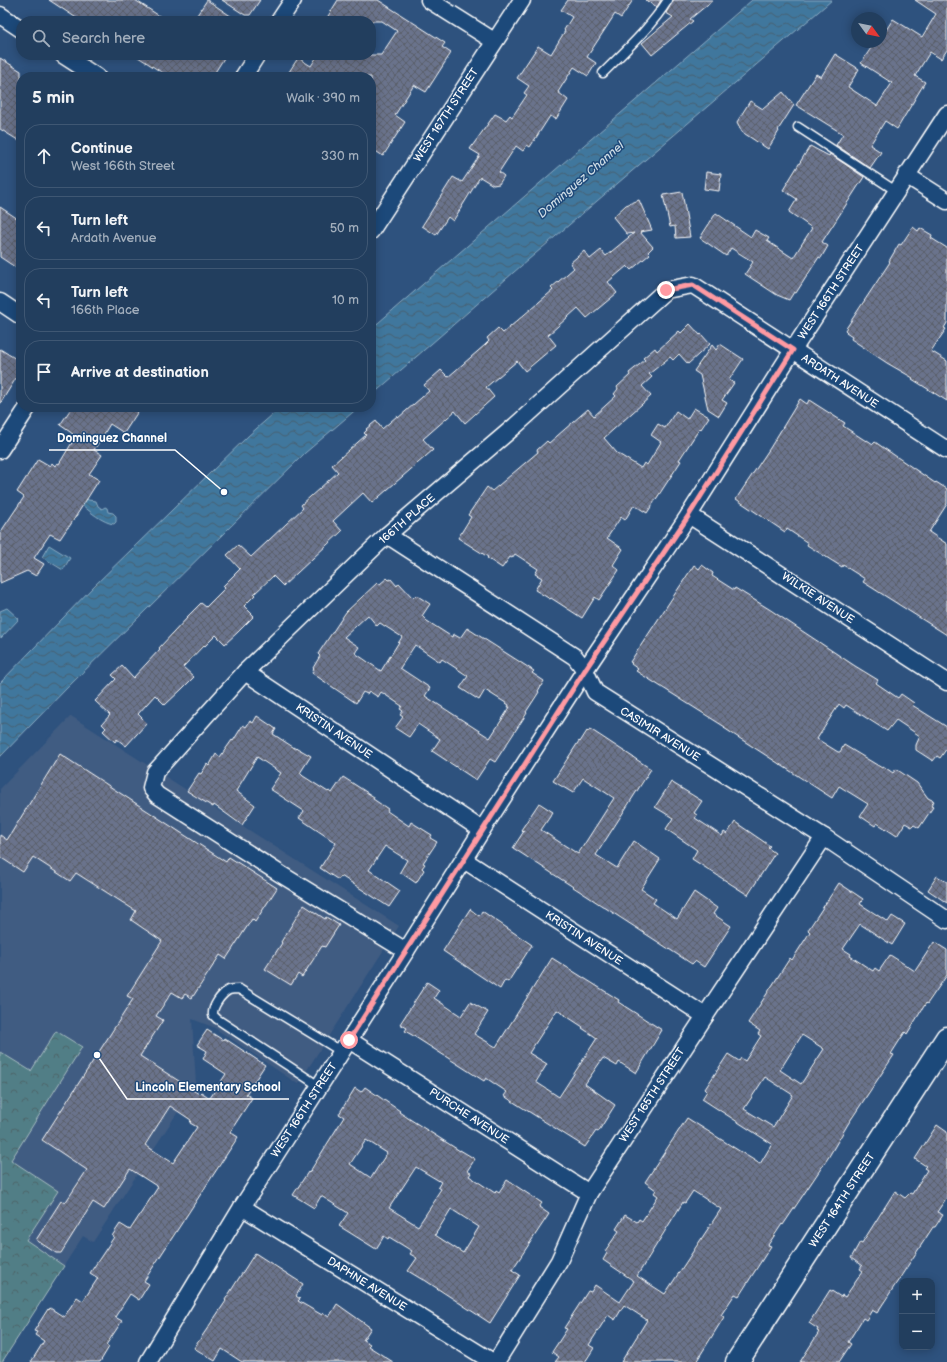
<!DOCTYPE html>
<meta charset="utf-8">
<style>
body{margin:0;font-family:"Balsamiq Sans",sans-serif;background:#2e4967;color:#f1f3f6}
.controls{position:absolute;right:12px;bottom:12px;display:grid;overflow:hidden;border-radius:8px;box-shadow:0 2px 10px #0003}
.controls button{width:36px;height:36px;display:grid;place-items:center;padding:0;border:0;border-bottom:1px solid #3f5773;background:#223e5e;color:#f1f3f6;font:20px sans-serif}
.compass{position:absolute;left:851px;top:12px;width:36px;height:36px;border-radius:50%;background:#223e5e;box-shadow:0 2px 10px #0003;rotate:123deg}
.stop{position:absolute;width:12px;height:12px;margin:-9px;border:3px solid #ff9aa2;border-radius:50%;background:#fff}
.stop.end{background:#ff9aa2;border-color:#fff;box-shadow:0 1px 4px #0008}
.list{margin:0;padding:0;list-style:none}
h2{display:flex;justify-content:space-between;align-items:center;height:52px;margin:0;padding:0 16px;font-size:17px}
h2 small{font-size:13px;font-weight:400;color:#a2aebc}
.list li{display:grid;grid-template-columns:26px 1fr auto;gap:12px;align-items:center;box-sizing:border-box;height:64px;margin:0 8px 8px;padding:0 8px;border:1px solid #3f5773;border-radius:16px}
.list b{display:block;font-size:15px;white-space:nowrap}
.list p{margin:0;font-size:13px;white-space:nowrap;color:#a2aebc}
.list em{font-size:13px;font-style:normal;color:#a2aebc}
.icon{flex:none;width:22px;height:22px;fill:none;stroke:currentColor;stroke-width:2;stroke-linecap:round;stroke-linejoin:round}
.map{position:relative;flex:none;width:947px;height:1362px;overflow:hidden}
.search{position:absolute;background:#223e5e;box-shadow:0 2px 10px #0003;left:16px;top:16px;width:360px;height:44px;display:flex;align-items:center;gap:10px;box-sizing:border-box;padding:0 14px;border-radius:16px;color:#a2aebc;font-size:15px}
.panel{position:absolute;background:#223e5e;box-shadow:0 2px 10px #0003;left:16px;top:72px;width:360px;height:340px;border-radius:16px}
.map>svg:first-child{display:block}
.built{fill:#405c82}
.forest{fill:url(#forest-crowns);stroke:#a8bec2}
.water{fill:url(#water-waves);stroke:#8cadc4}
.building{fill:url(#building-cross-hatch);stroke:#fff;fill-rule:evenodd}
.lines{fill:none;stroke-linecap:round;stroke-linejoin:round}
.lane-casing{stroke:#fff;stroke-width:11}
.street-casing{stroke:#fff;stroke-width:19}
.secondary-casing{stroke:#fff;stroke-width:25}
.lane{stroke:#1f4a7a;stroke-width:8}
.street{stroke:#1f4a7a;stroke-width:16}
.secondary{stroke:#1f4a7a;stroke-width:22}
.route{stroke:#ff9aa2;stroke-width:5}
.labels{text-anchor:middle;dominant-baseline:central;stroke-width:3;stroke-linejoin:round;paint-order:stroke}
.street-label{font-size:11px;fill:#fff;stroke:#1f4a7a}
.water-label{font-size:12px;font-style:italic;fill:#cfdde6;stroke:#1f4a7a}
.leader{fill:none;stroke:#fff;stroke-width:1.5}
.callout-dot{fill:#fff;stroke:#1f4a7a;stroke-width:1.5}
.callout-label{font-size:12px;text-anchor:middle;font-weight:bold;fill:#fff;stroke:#1f4a7a;stroke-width:3;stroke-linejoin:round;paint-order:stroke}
</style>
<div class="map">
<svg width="947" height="1362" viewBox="0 0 947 1362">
<defs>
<pattern id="forest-crowns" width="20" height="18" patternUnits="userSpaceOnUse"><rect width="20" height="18" fill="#517e86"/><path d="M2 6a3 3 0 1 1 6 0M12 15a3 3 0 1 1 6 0" fill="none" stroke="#4e6569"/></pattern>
<pattern id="water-waves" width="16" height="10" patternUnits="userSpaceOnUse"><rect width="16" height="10" fill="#40779d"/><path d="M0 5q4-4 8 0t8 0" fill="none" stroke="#475f70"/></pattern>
<pattern id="building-cross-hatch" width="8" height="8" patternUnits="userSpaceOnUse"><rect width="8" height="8" fill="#6b738c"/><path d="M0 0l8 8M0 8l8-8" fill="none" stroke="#5a5e69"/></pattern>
</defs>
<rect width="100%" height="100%" fill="#2e527e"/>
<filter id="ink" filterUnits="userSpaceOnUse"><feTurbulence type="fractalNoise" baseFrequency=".025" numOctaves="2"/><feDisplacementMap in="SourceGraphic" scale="8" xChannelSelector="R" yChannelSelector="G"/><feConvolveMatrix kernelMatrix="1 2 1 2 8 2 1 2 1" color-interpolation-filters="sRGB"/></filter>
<g filter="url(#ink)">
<polygon class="built" points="71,716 399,926 298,1084 213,1027 192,1019 196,1084 93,1242 83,1236 2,1362 0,1362 0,789"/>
<polygon class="forest" points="56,1031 82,1047 11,1160 58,1191 26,1240 64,1266 2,1362 0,1362 0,1052 31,1071"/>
<g class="water">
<polygon points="752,0 832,0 521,266 371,396 371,329"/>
<polygon points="281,407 359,407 305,453 67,688 0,757 0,683 94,586 248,436"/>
<path d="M86 498 88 500 96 501 98 506 102 509 105 507 107 508 108 512 113 513 116 516V522L114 524C103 523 89 511 81 504Z"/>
<polygon points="49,545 70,558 63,570 42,557"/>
<polygon points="7,608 19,619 1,638 0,636 0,611"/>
</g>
<g class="building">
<polygon points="49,0 135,0 167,21 81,21"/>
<polygon points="207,0 238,21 193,21"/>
<polygon points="222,0 260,0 250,15 245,15"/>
<polygon points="338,0 378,0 445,43 442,47 451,53 426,92 414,85 395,115 405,122 383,156 371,148 371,77 297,77 289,72 298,58 311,66 318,55 381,55 397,31 382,21 325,21"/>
<polygon points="568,0 633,0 621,18 615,14 587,57 596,63 588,76 574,67 558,92 568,100 556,119 550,116 530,147 527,145 523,151 516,146 499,172 504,176 499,184 493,185 480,177 453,221 448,217 436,235 422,226 453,177 462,182 480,155 470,149 495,114 506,120 510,115 512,117 527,95 524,93 529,86 517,78 538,46 551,54 565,31 564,30 572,17 561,10"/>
<polygon points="646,0 661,0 657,7"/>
<polygon points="673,0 713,0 690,19 693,21 652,55 642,43 673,17 666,13"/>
<polygon points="915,0 947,0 947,50 941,59 930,52 915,76 925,82 897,129 885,121 870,145 881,152 870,168 836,145 843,134 796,105 816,74 821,77 835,54 859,69 848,87 877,106 892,83 861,63 875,42 881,42 881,38 893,19 922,37 936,14"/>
<polygon points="135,55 226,55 212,77 169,77"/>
<polygon points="0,58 21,71 21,142 0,129"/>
<polygon points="783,92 794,105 778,130 779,131 768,149 742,132 737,122 750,101 763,109"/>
<polygon points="810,146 829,156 830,154 864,177 822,242 828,246 821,258 819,257 796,293 794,292 789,300 777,295 745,274 753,262 731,248 726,256 700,238 716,213 751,237 755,230 769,238 767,241 793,258 812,228 789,212 797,199 783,190"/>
<polygon points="706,172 721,174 719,191 704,189"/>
<polygon points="682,192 690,237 676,238 675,226 670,227 663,195"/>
<polygon points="639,200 652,230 640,232 653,247 648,252 650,254 631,270 627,266 608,282 617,293 587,318 578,308 548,335 556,345 525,371 517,361 498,377 486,387 494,397 465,423 455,411 423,439 433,450 372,503 363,493 333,521 342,531 283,586 273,576 254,594 255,595 244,606 254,616 238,632 225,644 216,635 205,646 204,645 183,667 194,677 182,689 165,705 155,695 138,714 147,723 126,746 117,739 115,742 103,731 106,728 102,724 110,715 95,701 116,679 112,675 122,666 133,678 160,649 159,648 188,617 187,617 201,603 206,607 225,588 223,586 240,569 227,555 238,545 251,557 303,508 301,505 338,472 332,465 366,435 364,433 367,430 366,429 376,421 382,429 397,416 398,418 429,391 424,385 441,370 448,377 485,345 489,341 487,338 498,328 503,333 553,290 551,288 574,268 570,263 584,251 590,259 601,250 606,256 634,233 627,234 613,217 626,205"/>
<polygon points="0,207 21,221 21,271 0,257"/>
<polygon points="913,227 918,231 920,228 932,235 931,238 947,248 947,323 944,328 946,329 931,351 947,361 947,401 912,379 913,378 887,363 851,339 852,337 846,333 847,332 845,330 890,262 889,261 899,244 901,245"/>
<polygon points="690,324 700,335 701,334 710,344 688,364 679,354 673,360 670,357 649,374 652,377 642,386 651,396 604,438 617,453 641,468 644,463 647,465 661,442 651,435 658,424 665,428 676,411 687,419 694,408 709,417 701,429 700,428 679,460 681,461 647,513 634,505 625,520 621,517 607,538 623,549 613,565 619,570 599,600 595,597 582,618 551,598 550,599 535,590 542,578 535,574 538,569 515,554 512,558 510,557 502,568 487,558 488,557 458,538 471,517 468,515 487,487 492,491 538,452 537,450 547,441 549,443 588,409 594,416 616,396 614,394 618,389 617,387 630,375 629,373 645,360 643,358 655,348 657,351 679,331 681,333"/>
<polygon points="720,344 743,359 729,380 734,383 722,400 727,403 719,416 708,409 700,375 694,371 712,345 716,350"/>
<polygon points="0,349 21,362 21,370 0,404"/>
<polygon points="800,399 807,404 809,400 845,423 843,426 866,441 867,440 873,444 875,442 935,483 936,482 947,489 947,504 929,532 947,544 947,635 863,582 865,579 843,565 842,567 807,545 808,543 787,529 785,532 736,499 770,448"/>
<polygon points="72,407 141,407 124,433 110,424 94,450 102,455 89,474 99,480 69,527 68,527 60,539 50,534 34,558 44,564 36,576 27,571 0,583 0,533 24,497 17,492 38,459 50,466 52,463 55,466 57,463 59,464 73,441 70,439 73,434 60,425"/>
<polygon points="694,565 699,569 702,565 713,573 712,576 734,590 735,588 769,609 855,666 878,680 876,683 898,698 901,694 914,703 912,705 947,727 947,748 940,758 937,756 933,761 916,750 916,745 920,736 896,720 887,731 846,705 844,708 839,704 817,739 838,752 840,752 844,745 882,768 883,766 893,773 896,769 917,783 928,798 934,801 931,806 933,807 919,828 914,825 912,827 905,823 897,836 877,823 875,826 860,816 868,804 839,786 832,798 733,734 724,728 725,727 636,671 638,669 631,664 632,663 630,662"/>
<path d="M387 578 389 580 391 579 397 586 399 583 413 598 416 595 430 604 422 616 427 621 452 637 453 634 460 638 467 628 534 671 532 673 544 681 538 691 539 692 526 712 527 713 495 762 490 759 476 780 432 751 440 739 418 724 409 737 395 728 403 717 400 715 403 711 400 709 402 706 381 692 378 697 369 691 367 694 363 692 356 703 312 673 314 669 313 668 320 656 318 654 346 612 377 583 380 584ZM368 615 377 626 380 623 402 637 381 671 355 653 359 647 344 637ZM415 645 440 662 442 659 468 676 460 688 479 700 485 690 509 705 508 707H510L490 738 425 696 430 688 400 668Z"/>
<polygon points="257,716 276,729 273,734 296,749 297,748 311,756 300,773 303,776 328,792 329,791 332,793 343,777 374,797 373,799 388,809 387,811 409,826 411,822 432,835 430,838 437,842 423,863 425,864 422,868 424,870 416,883 400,872 407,860 385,846 369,870 400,891 389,907 341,876 339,879 337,879 320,868 336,843 299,818 304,811 270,789 281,773 257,757 236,791 255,805 242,825 214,805 213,807 187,791 199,773 201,774 207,764 209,766 216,754 220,757 232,740 233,741 243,725 246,727 250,721 253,723"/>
<polygon points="590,729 651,769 596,855 617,868 634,841 660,859 641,889 656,899 653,903 677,919 694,892 717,908 713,914 731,926 704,967 695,961 692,964 513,848 524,831 521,830 539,803 553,812 541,830 578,854 614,798 583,778 573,793 553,781 579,741 580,742 587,731 588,732"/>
<path d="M60 754 226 862 229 857 277 888 255 922 252 919 226 959 220 955 192 998 185 994 182 998 172 992 156 1016 163 1020 140 1056 199 1094 201 1092 210 1098 226 1074 203 1059 207 1051 197 1045 207 1030 223 1040 224 1038 265 1065 246 1094 252 1098 230 1132 238 1137 144 1281 149 1284 139 1300 130 1294 115 1317 122 1321 106 1345 109 1347 100 1362H31L44 1341 35 1335 37 1332 34 1331 48 1309 49 1310 50 1308 64 1317 77 1297 83 1301 98 1278 90 1273 114 1237 112 1236 120 1224 130 1230 158 1187 130 1169 104 1209 93 1202 61 1253H56L36 1240 61 1201 65 1203 87 1170 42 1140 133 999 127 996 162 941 131 920 136 911 76 873 70 881 33 857 23 872 0 857V835L7 840ZM170 1106 191 1120 190 1123 197 1127 173 1163 145 1145Z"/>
<polygon points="671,782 702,801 694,813 697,815 695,818 722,836 724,832 727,834 735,822 770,846 768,848 775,853 748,895 692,859 697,850 666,829 673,818 655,807"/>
<polygon points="937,876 947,882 947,903 928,890"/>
<path d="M839 883 863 899 860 904 888 922 892 916 905 924 892 945 860 924 843 949 851 954 850 956 873 971 875 968 879 971 890 955 915 971 934 942 947 950V975L927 1004 926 1003 907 1034 905 1032 891 1054 894 1055 848 1124 828 1158 783 1225 782 1224 768 1245 771 1246 739 1296 735 1294 721 1315 724 1317 696 1362H621L647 1320 624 1305 615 1320 608 1315 589 1345 594 1348 585 1362H555L559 1357 552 1352 567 1329 564 1328 588 1291 591 1292 595 1285 620 1302 634 1281 603 1260 607 1253 605 1251 619 1231 616 1229 625 1215 637 1222 639 1219 642 1221 658 1196 654 1193 656 1190 645 1182 687 1118 760 1164 772 1144 702 1099 707 1091 705 1089 728 1054 739 1061 741 1058 745 1061 761 1036 758 1034 760 1031 748 1023 790 958 792 960 810 932 808 930ZM802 1035 824 1049 801 1084 780 1070ZM765 1077 793 1095 773 1127 744 1109ZM693 1191 721 1209 665 1294 637 1276 683 1202 685 1203Z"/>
<polygon points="304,905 325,919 326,917 339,925 325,947 322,946 302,977 298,974 291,985 265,969 282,943 281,942"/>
<polygon points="470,909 479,916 482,911 532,945 508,982 505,980 500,989 443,951"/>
<path d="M552 958 619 1000 618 1002 662 1030 636 1073 619 1062 617 1066 603 1058 585 1084 615 1105 598 1132 596 1131 585 1147 504 1096 507 1092 486 1078 484 1081 412 1035 405 1031 407 1028 400 1024 427 982 439 990 434 998 461 1016 470 1002 488 1012 474 1034 496 1047ZM557 1010 583 1027 582 1028 597 1038 559 1097 536 1082 547 1064 529 1053Z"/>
<path d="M365 1087 400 1111 399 1112 408 1118 460 1151V1150L475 1159 467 1171 471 1173 469 1176 495 1193 496 1190 499 1192 507 1180 542 1203 539 1207 549 1214 512 1270 520 1275 490 1323 423 1279V1280L408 1271 417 1258 410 1254 412 1251 389 1237 388 1239 384 1236 376 1249 339 1226 348 1213 321 1196 314 1208 293 1195 308 1172 309 1173 344 1117 339 1114 355 1088 361 1092ZM366 1140 387 1153 371 1178 350 1164ZM416 1167 441 1182 438 1187 441 1189 435 1198 436 1199 418 1226 389 1208ZM451 1209 479 1227 463 1253 435 1235Z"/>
<polygon points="937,1125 947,1132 947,1197 937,1212 943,1215 935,1227 933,1227 877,1313 872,1310 866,1320 863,1318 848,1342 851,1344 839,1362 800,1362 819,1332 817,1331 818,1329 809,1323 830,1290 841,1297 842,1295 845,1297 863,1271 860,1269 862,1266 851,1258 860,1242 862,1243 895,1191 905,1198 910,1193 912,1194 927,1170 924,1168 926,1166 915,1159"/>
<polygon points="255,1253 303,1284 296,1296 300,1299 298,1301 322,1315 323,1313 329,1317 337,1304 371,1328 363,1340 370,1344 368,1346 393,1362 242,1362 222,1349 215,1361 194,1348 226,1301 225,1300"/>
</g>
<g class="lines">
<g class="lane-casing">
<g id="lane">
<path d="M603 73C626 50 651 27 668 0"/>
<polyline points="798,127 896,191"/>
<path d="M319 1086 217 1019 213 1015C212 1007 221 994 229 990 232 989 235 989 239 989L342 1052"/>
</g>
</g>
<g class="street-casing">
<g id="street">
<polyline points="429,0 494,41"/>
<polyline points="0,15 21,29"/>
<polyline points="279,21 293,0"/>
<polyline points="63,55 97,77"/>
<polyline points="243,77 257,55"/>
<polyline points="906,175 947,201"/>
<polyline points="371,231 522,0"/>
<polyline points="0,302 21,316"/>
<polyline points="0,450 28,407"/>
<polyline points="689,515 947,682"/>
<polyline points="387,535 575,657 585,670 595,692 824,837 947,920"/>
<polyline points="245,672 482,830"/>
<polyline points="464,860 705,1016"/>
<polyline points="406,951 282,875 157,795 151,788 155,772 245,672 387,535 515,426 666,290 693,285 947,450"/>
<polyline points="349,1040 589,1193"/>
<polyline points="242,1207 493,1362"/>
<polyline points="148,1362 242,1207 406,951 482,830 585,670 689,515 793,350 947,114"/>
<polyline points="496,1362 559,1261 589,1193 705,1016 824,837"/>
</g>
</g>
<g class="secondary-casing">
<polyline id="secondary" points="737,1362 947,1038"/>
</g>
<use href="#lane" class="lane"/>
<use href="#street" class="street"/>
<use href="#secondary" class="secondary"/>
</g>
</g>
<g class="lines" filter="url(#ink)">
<polyline class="route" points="349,1040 585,670 689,515 793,350 693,285 666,290"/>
</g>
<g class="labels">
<g class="street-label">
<text transform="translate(446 115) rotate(-57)">WEST 167TH STREET</text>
<text transform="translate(831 292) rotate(-57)">WEST 166TH STREET</text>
<text transform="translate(840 381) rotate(33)">ARDATH AVENUE</text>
<text transform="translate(407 519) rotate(-41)">166TH PLACE</text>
<text transform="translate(818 598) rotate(33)">WILKIE AVENUE</text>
<text transform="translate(334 731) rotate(34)">KRISTIN AVENUE</text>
<text transform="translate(660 734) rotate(32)">CASIMIR AVENUE</text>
<text transform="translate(584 938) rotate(33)">KRISTIN AVENUE</text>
<text transform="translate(652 1095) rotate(-57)">WEST 165TH STREET</text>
<text transform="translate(304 1110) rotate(-57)">WEST 166TH STREET</text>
<text transform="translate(469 1116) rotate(33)">PURCHE AVENUE</text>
<text transform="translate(842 1200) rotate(-57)">WEST 164TH STREET</text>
<text transform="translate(367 1284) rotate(32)">DAPHNE AVENUE</text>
</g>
<g class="water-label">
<text transform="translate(581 180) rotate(-41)">Dominguez Channel</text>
</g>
</g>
<path class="leader" d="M224 492L175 450H49M97 1055L127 1099H289"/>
<g class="callout-dot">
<circle cx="224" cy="492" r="4"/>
<circle cx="97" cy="1055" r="4"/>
</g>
<g class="callout-label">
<text x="112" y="442">Dominguez Channel</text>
<text x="208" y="1091">Lincoln Elementary School</text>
</g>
</svg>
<div class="controls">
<button>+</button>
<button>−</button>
</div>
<svg class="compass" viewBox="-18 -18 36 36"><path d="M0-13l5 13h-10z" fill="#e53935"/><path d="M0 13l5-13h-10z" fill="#a2aebc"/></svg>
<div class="stop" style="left:349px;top:1040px"></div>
<div class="stop end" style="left:666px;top:290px"></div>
<div class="search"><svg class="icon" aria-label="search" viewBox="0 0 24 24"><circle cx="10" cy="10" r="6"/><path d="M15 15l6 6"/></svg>Search here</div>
<section class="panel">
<h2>5 min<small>Walk · 390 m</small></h2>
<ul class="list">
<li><svg class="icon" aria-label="ahead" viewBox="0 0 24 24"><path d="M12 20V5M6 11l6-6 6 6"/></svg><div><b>Continue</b><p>West 166th Street</p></div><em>330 m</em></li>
<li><svg class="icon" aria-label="left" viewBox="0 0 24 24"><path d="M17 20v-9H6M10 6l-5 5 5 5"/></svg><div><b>Turn left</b><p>Ardath Avenue</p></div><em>50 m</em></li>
<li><svg class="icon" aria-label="left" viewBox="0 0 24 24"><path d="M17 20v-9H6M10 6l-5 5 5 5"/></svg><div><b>Turn left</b><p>166th Place</p></div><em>10 m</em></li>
<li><svg class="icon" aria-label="arrive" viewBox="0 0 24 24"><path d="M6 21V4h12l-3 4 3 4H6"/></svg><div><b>Arrive at destination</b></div></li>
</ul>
</section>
</div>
